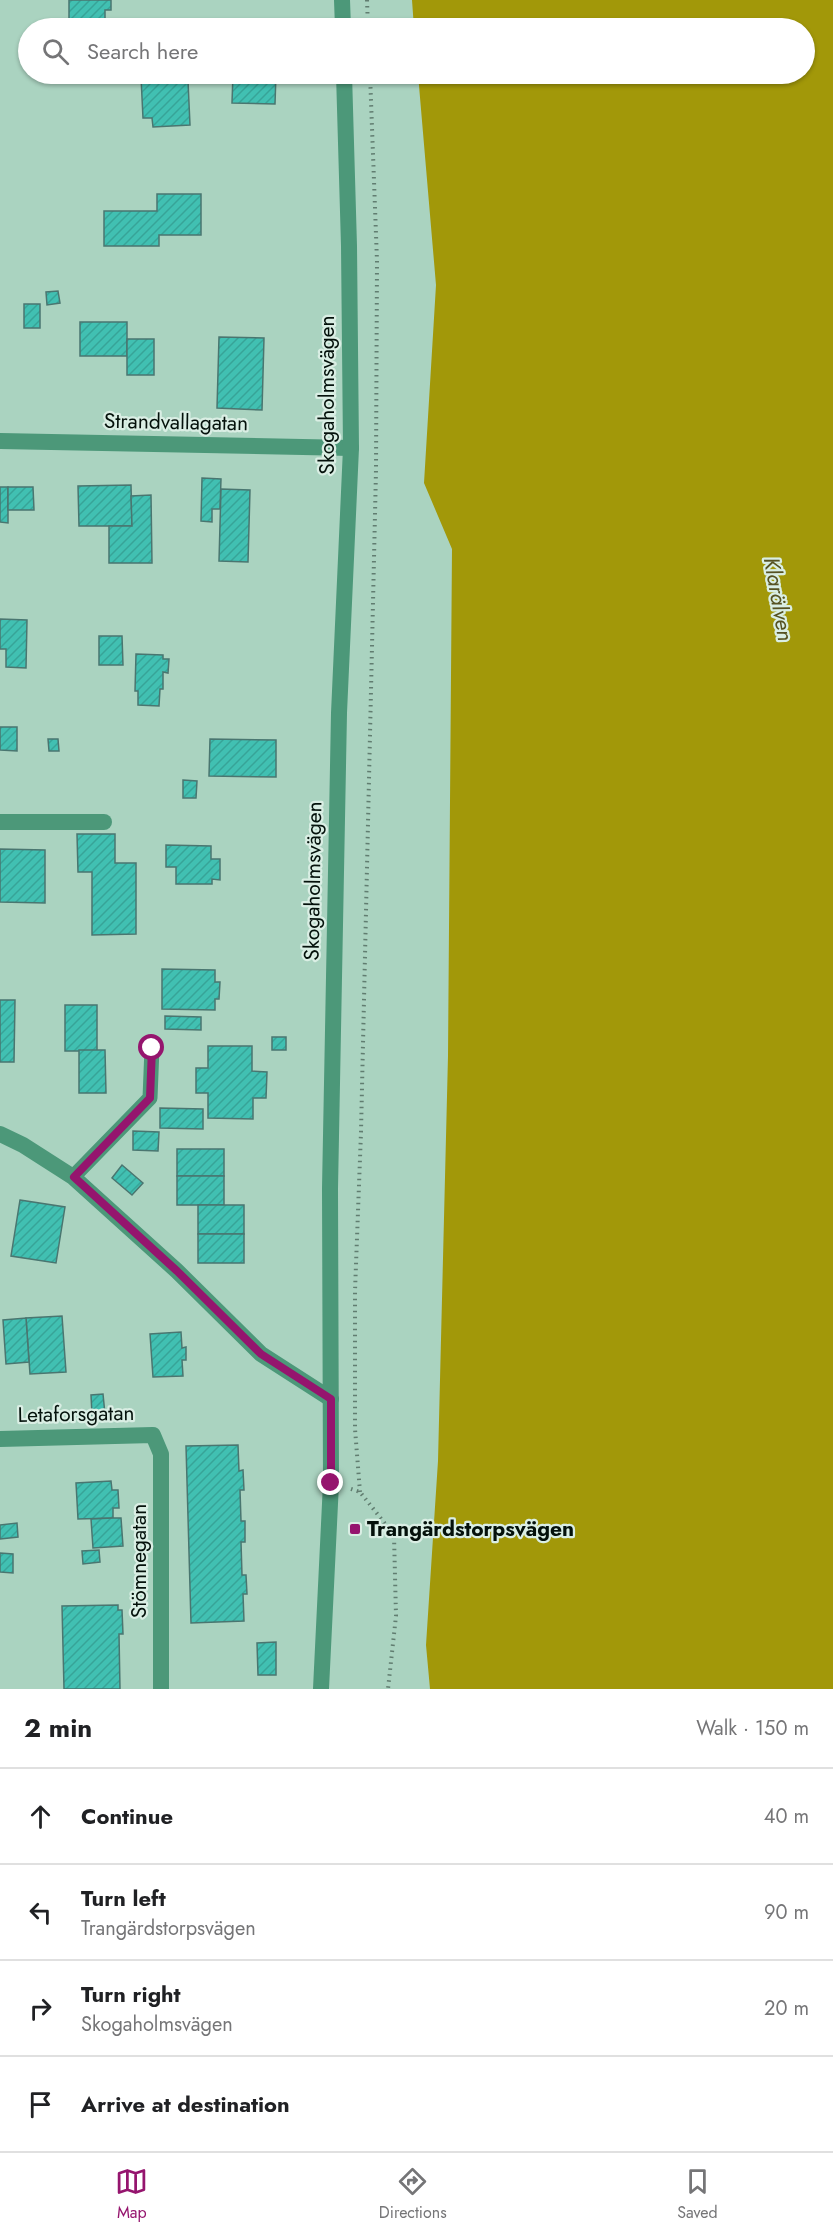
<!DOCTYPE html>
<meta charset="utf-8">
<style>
body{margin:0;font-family:Jost,sans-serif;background:#f2f2f2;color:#202124}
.stop{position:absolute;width:18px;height:18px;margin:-14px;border:4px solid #95156e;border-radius:50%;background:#fff}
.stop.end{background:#95156e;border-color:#fff;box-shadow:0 2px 6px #0008}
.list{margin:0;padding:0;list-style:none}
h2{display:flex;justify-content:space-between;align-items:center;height:78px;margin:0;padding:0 24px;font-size:26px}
h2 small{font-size:20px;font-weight:400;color:#757577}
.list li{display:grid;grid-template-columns:39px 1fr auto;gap:18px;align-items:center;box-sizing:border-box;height:96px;padding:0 24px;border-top:2px solid #e0e0e0}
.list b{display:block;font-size:22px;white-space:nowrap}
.list p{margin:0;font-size:20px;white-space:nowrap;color:#757577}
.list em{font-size:20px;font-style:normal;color:#757577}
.icon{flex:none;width:33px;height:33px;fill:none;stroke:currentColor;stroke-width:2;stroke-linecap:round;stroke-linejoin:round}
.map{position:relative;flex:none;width:833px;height:1689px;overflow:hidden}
.search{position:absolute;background:#fff;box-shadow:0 2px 4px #0004;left:18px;right:18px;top:18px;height:66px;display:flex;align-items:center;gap:15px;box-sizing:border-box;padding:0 21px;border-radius:33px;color:#757577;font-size:22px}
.sheet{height:462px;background:#fff}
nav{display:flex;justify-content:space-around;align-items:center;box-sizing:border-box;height:84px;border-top:2px solid #e0e0e0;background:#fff;font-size:16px;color:#757577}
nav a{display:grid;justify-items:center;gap:3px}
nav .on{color:#95156e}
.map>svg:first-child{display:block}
.water{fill:#a29809}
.building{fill:url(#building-hatch);stroke:#4a7670;stroke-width:1.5}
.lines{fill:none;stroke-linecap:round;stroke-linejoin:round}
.path{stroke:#617d70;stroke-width:4;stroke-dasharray:1.5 4.5;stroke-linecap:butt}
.service{stroke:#4c9879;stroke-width:15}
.minor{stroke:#4c9879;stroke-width:16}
.tertiary{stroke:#4c9879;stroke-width:16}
.route{stroke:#95156e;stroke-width:8}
.poi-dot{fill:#95156e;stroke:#daeee4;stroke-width:2}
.labels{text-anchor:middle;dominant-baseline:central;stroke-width:4.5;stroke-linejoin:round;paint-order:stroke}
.street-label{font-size:21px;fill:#04110b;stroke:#daeee4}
.poi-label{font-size:21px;font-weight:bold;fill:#04110b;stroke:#daeee4;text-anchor:start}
.water-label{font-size:22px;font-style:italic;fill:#565222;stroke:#daeee4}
</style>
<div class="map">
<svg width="833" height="1689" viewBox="0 0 833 1689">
<defs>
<pattern id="building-hatch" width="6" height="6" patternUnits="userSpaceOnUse" patternTransform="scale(1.5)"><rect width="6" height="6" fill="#41c0b2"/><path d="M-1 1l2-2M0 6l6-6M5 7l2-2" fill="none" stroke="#37a498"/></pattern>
</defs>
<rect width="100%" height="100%" fill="#aad3c0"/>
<polygon class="water" points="412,0 833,0 833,1689 430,1689 426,1645 438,1461 448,1056 452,549 424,483 436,285 418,74 804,74 804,28 414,28"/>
<g class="building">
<polygon points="69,0 111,0 111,10 105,10 105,21 69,21"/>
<polygon points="233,74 276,74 275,104 232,103"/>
<polygon points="169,76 169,82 188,81 190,125 153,127 152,118 143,118 141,77"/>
<polygon points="157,194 201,194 201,235 159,235 159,246 104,246 104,211 157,211"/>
<polygon points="58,291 60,303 47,305 46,292"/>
<rect x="24" y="304" width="16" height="24"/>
<rect x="80" y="322" width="47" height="34"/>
<polygon points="219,337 264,338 262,410 217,408"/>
<rect x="127" y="339" width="27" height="36"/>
<polygon points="202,478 221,479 220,509 212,509 212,522 201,521"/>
<polygon points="131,485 132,526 79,526 78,486"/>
<polygon points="0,487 8,487 8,523 0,522"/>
<polygon points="8,487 33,487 34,510 8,510"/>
<polygon points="221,489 250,490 248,562 219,561"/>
<polygon points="151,495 152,563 109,563 109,526 132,526 131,496"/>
<polygon points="0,619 27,620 26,668 6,667 6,649 0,649"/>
<polygon points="99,636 122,636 123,665 99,665"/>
<polygon points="136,654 163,655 163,659 169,659 168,673 163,672 163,689 160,689 159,706 138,705 138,691 135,691"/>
<polygon points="0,727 17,727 17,751 0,750"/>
<polygon points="48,739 58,739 59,751 49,751"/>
<polygon points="210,739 276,740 276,777 209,776"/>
<polygon points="183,780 197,781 196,798 183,798"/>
<polygon points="77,834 115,834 115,863 136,863 136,934 92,935 92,872 78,872"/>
<polygon points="166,845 211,846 211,859 220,859 220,880 212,879 212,884 176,884 176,867 166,867"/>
<polygon points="0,849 45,850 45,903 0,902"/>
<polygon points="162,969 215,970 215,982 220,982 219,999 215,999 215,1010 162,1009"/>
<polygon points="0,1000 15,1000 14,1062 0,1062"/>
<rect x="65" y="1005" width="32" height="46"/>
<polygon points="165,1016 201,1017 201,1030 165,1029"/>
<rect x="272" y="1037" width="14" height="13"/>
<polygon points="208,1046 252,1046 252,1071 267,1072 266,1098 253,1098 253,1119 208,1118 208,1093 196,1093 196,1068 208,1068"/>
<polygon points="79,1050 105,1050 106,1093 79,1093"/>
<polygon points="160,1108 203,1109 203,1129 160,1128"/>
<polygon points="133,1131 159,1132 158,1151 133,1150"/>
<rect x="177" y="1149" width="47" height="27"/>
<polygon points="122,1165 143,1183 132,1195 112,1178"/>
<rect x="177" y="1176" width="47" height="29"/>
<polygon points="20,1200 65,1207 56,1263 11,1256"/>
<rect x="198" y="1205" width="46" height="29"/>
<rect x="198" y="1234" width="46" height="29"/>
<polygon points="62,1316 66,1372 30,1374 26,1318"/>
<polygon points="26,1318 29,1362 6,1364 3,1320"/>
<polygon points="181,1332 182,1348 186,1347 186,1360 182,1360 183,1376 153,1377 150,1334"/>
<polygon points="103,1394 105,1414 92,1415 91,1395"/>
<polygon points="238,1445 239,1471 243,1470 244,1490 240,1490 241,1521 245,1521 245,1542 241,1542 242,1575 246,1575 247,1594 243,1594 244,1621 191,1623 186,1446"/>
<polygon points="111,1481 112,1490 118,1490 119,1508 113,1508 113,1518 78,1519 76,1483"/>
<polygon points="113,1518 121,1518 123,1546 93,1548 91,1519"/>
<polygon points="17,1523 18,1537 0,1539 0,1525"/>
<polygon points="99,1550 100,1562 83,1564 82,1551"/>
<polygon points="0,1553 13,1554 13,1573 0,1572"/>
<polygon points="118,1605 118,1610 122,1610 123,1634 119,1634 120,1689 64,1689 62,1606"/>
<polygon points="276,1642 276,1675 258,1675 257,1643"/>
</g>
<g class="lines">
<g class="path">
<polyline points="367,0 368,28"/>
<polyline points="351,1489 360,1492 394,1535 396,1616 388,1689"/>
<polyline points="360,1492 355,1429 355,1291 361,1132 376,470 377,261 370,74"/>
</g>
<polyline class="service" points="73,1177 150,1098 152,1048"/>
<g class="minor">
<polyline points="0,441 351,448"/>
<polyline points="0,822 104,822"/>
<polyline points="0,1134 23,1145 73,1177 177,1271 261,1354 331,1399"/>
<polyline points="0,1439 153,1435 161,1454 161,1689"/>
</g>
<g class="tertiary">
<polyline points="342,0 343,28"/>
<polyline points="321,1689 331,1483 330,1189 339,713 351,448 349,246 344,74"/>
</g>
</g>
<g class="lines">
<polyline class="route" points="152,1048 150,1098 74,1177 177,1271 261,1354 331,1399 331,1483"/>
</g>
<rect class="poi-dot" x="349" y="1523" width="12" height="12" rx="3"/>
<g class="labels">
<g class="street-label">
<text transform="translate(327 395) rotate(-90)">Skogaholmsvägen</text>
<text transform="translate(176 422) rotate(1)">Strandvallagatan</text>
<text transform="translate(313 881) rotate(-89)">Skogaholmsvägen</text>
<text transform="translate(76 1414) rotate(-1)">Letaforsgatan</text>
<text transform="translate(139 1561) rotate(-90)">Stömnegatan</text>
</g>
<g class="poi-label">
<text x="367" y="1529">Trangärdstorpsvägen</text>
</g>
<g class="water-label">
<text transform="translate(779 599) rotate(80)">Klarälven</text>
</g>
</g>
</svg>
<div class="stop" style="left:152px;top:1048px"></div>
<div class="stop end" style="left:331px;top:1483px"></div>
<div class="search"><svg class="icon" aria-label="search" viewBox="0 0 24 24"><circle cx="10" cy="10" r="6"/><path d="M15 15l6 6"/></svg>Search here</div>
</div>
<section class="sheet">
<h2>2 min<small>Walk · 150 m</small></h2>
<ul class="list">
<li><svg class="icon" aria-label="ahead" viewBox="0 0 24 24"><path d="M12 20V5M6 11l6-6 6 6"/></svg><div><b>Continue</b></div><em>40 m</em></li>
<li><svg class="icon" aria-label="left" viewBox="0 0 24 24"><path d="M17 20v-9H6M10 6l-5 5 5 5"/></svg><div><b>Turn left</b><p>Trangärdstorpsvägen</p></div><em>90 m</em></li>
<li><svg class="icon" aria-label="right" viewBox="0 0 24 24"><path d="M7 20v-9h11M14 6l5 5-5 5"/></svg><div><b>Turn right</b><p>Skogaholmsvägen</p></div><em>20 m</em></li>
<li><svg class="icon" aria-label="arrive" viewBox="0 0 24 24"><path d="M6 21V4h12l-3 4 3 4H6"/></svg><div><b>Arrive at destination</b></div></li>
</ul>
</section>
<nav>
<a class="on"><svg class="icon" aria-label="map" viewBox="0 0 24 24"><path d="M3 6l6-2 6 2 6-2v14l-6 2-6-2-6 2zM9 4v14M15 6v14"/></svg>Map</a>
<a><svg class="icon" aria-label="directions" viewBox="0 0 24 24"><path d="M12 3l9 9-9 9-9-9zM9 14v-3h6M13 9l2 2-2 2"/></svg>Directions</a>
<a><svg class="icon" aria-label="saved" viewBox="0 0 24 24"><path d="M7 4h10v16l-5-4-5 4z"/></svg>Saved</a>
</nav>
